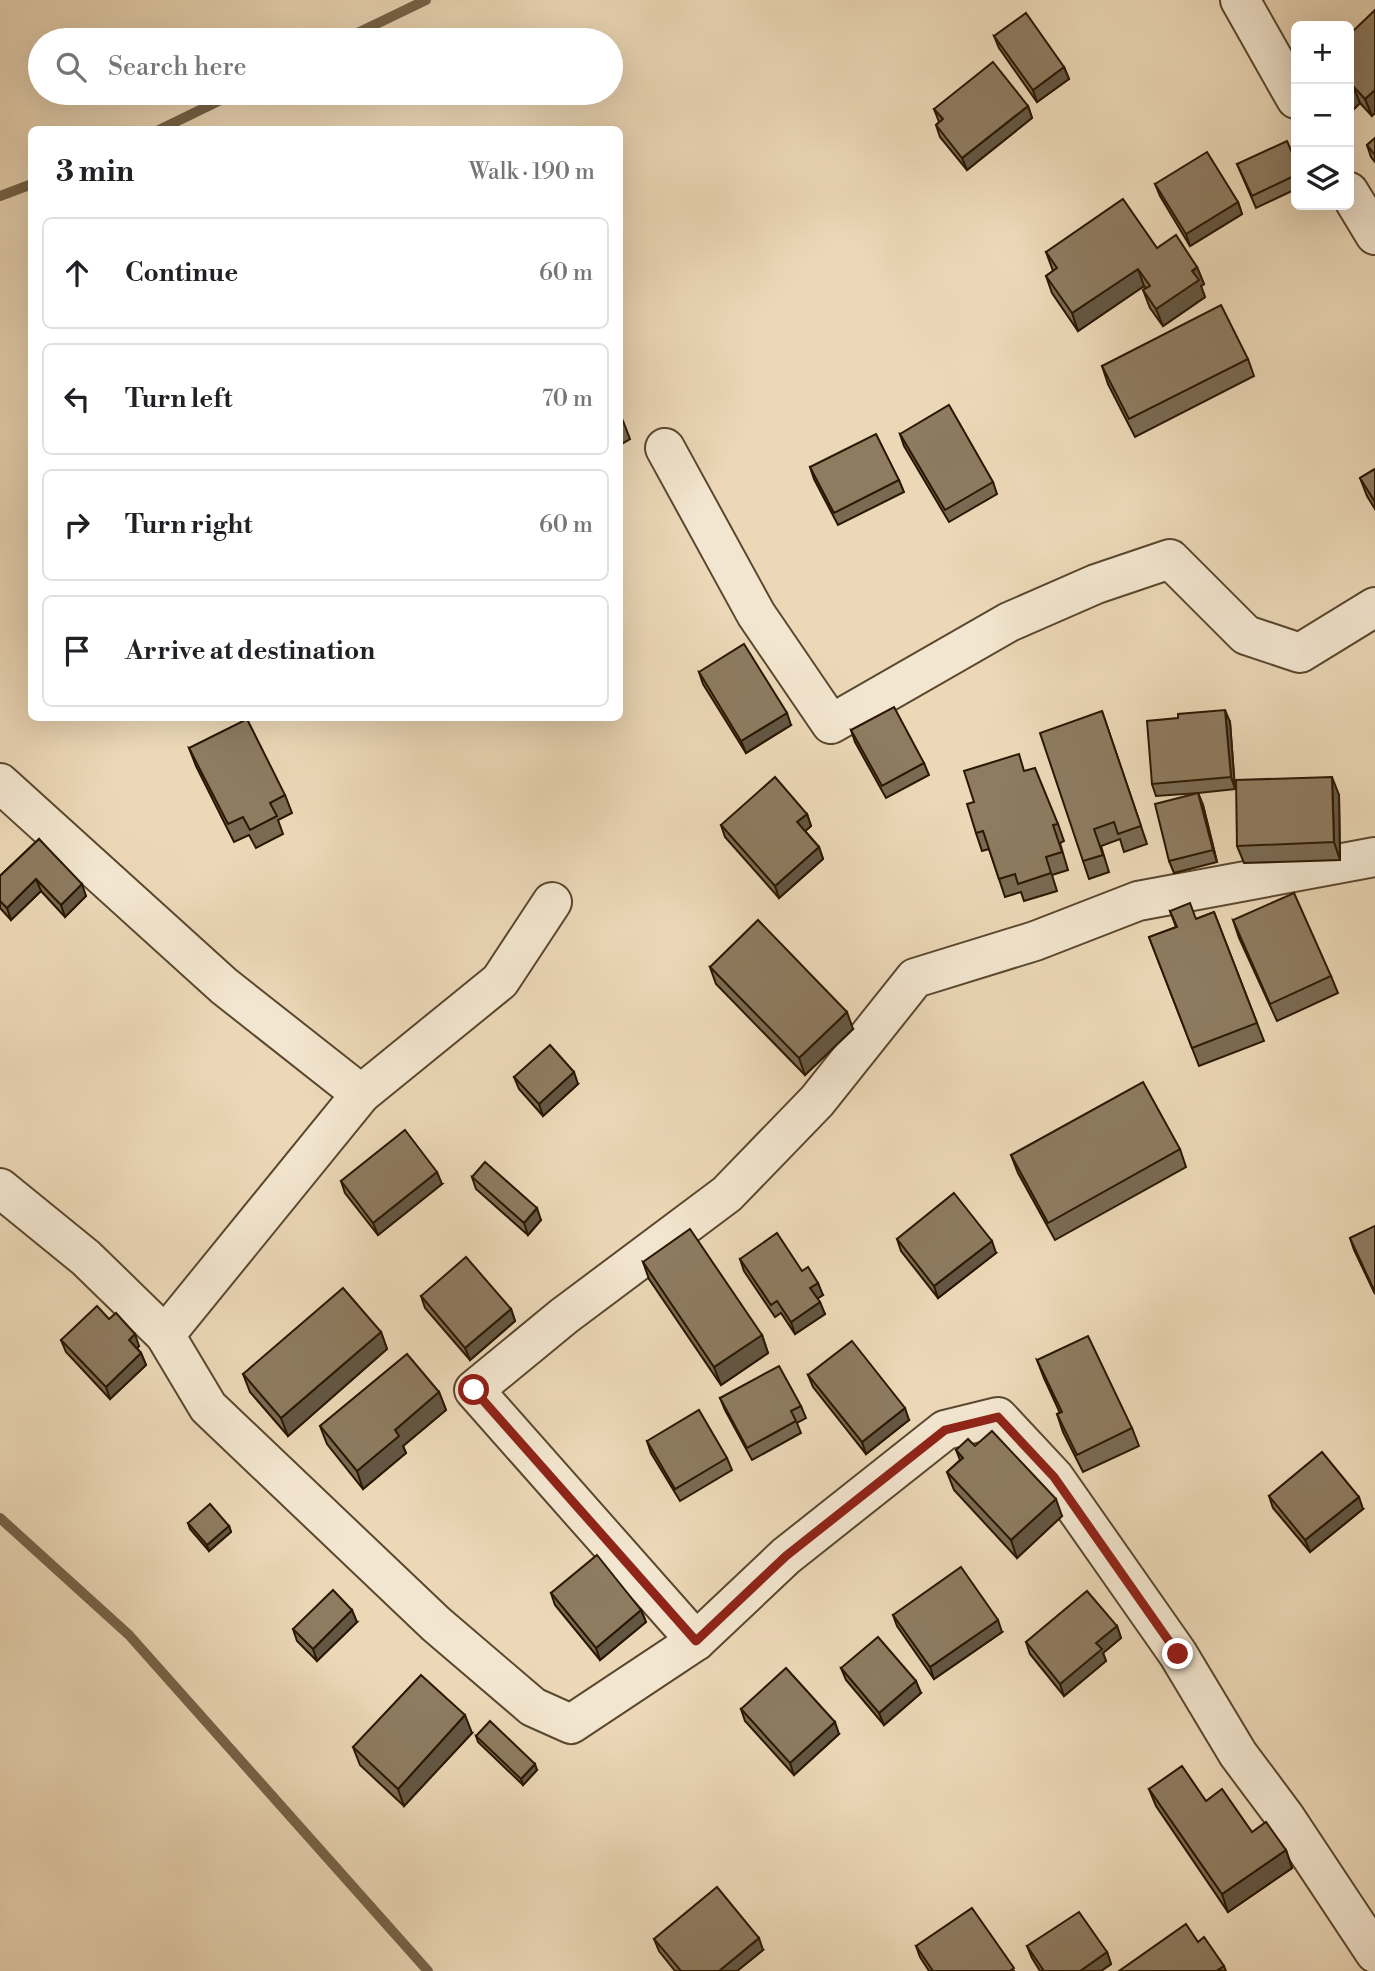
<!DOCTYPE html>
<meta charset="utf-8">
<style>
body{margin:0;font-family:"Libre Bodoni",serif;background:#f2f2f2;color:#202124}
.controls{position:absolute;right:21px;top:21px;display:grid;overflow:hidden;border-radius:10px;box-shadow:0 7px 28px #0002}
.controls button{width:63px;height:63px;display:grid;place-items:center;padding:0;border:0;border-bottom:2px solid #e0e0e0;background:#fff;color:#202124;font:35px sans-serif}
.stop{position:absolute;width:21px;height:21px;margin:-16px;border:5px solid #8f2418;border-radius:50%;background:#fff}
.stop.end{background:#8f2418;border-color:#fff;box-shadow:0 2px 7px #0008}
.list{margin:0;padding:0;list-style:none}
h2{display:flex;justify-content:space-between;align-items:center;height:91px;margin:0;padding:0 28px;font-size:30px}
h2 small{font-size:23px;font-weight:400;color:#757577}
.list li{display:grid;grid-template-columns:46px 1fr auto;gap:21px;align-items:center;box-sizing:border-box;height:112px;margin:0 14px 14px;padding:0 14px;border:2px solid #e0e0e0;border-radius:10px}
.list b{display:block;font-size:26px;white-space:nowrap}
.list em{font-size:23px;font-style:normal;color:#757577}
.icon{flex:none;width:38px;height:38px;fill:none;stroke:currentColor;stroke-width:2;stroke-linecap:round;stroke-linejoin:round}
.map{position:relative;flex:none;width:1375px;height:1971px;overflow:hidden}
.search{position:absolute;background:#fff;box-shadow:0 7px 28px #0002;left:28px;top:28px;width:595px;height:77px;display:flex;align-items:center;gap:18px;box-sizing:border-box;padding:0 24px;border-radius:38px;color:#757577;font-size:26px}
.panel{position:absolute;background:#fff;box-shadow:0 7px 28px #0002;left:28px;top:126px;width:595px;height:595px;border-radius:10px}
.map>svg:first-child{display:block}
.lines{fill:none;stroke-linecap:round;stroke-linejoin:round}
.stream{stroke:#766349;stroke-width:10}
.minor-casing{stroke:#5a472e;stroke-width:42}
.minor{stroke:#f3e6d0;stroke-width:38}
.wall{fill:#7a6a53;stroke:#291701;stroke-width:2}
.shaded-wall{fill:#635643;stroke:#291701;stroke-width:2}
.building{fill:#8e7b60;stroke:#291701;stroke-width:2}
.route{stroke:#8f2418;stroke-width:9}
</style>
<div class="map">
<svg width="1375" height="1971" viewBox="0 0 1375 1971">
<rect width="100%" height="100%" fill="#ecd8b7"/>
<filter id="stains"><feTurbulence type="fractalNoise" baseFrequency=".00286" numOctaves="4"/><feColorMatrix values="0 0 0 0 .2 0 0 0 0 .09 0 0 0 0 .02 0 0 0 .5 -.17"/></filter>
<radialGradient id="worn" r=".72"><stop offset=".6" stop-color="#630" stop-opacity="0"/><stop offset="1" stop-color="#630" stop-opacity=".3"/></radialGradient>
<g class="lines">
<g class="stream">
<polyline points="343,40 426,0"/>
<polyline points="159,130 235,93"/>
<polyline points="0,196 32,184"/>
<polyline points="0,1518 129,1635 428,1971"/>
</g>
<g class="minor-casing">
<g id="minor">
<polyline points="1240,0 1296,99"/>
<polyline points="1349,192 1375,235"/>
<polyline points="665,448 756,614 831,724 1009,622 1096,584 1170,559 1246,635 1300,653 1375,607"/>
<polyline points="0,783 224,986 361,1094"/>
<polyline points="0,1188 86,1258 165,1335 208,1407 436,1624 533,1707 571,1724 696,1641 786,1556 945,1430 998,1417 1054,1477 1178,1654 1238,1754 1285,1817 1375,1953"/>
<polyline points="165,1335 361,1094 500,981 552,902"/>
<polyline points="696,1641 474,1390 564,1316 727,1194 817,1101 915,978 1035,941 1138,901 1375,857"/>
</g>
</g>
<use href="#minor" class="minor"/>
</g>
<g class="wall">
<polygon points="1349,35 1372,116 1360,103 1351,112 1349,109"/>
<polygon points="994,36 1064,67 1069,79 1037,102 999,48"/>
<polygon points="1028,106 1032,118 967,170 940,137 936,125 939,122 934,109"/>
<polygon points="1375,138 1375,162 1371,157 1367,145"/>
<polygon points="1296,162 1296,189 1256,208 1237,164"/>
<polygon points="1155,184 1238,202 1242,214 1190,246 1160,196"/>
<polygon points="1157,248 1197,267 1204,284 1201,286 1205,297 1163,326 1150,308 1143,290 1146,288 1144,286 1078,331 1052,293 1046,276 1053,271 1046,252"/>
<polygon points="1248,359 1254,376 1135,437 1108,384 1102,366"/>
<polygon points="620,415 623,421 630,439 620,445"/>
<polygon points="900,434 993,482 997,494 949,522 904,446"/>
<polygon points="810,467 899,480 904,492 838,525 814,479"/>
<polygon points="1375,469 1375,509 1367,496 1360,478"/>
<polygon points="699,672 791,725 746,753 703,684"/>
<polygon points="1102,711 1147,844 1124,852 1120,839 1101,846 1109,872 1089,879 1083,861"/>
<polygon points="1230,722 1235,789 1198,793 1203,805 1217,862 1174,873 1169,861 1198,793 1156,796 1152,784"/>
<polygon points="851,730 924,763 929,775 886,798 855,742"/>
<polygon points="189,748 285,795 292,813 278,820 283,834 256,848 249,835 234,842 196,766"/>
<polygon points="1025,771 1058,824 1064,841 1060,843 1068,870 1052,875 1057,891 1024,901 1021,892 1005,897 989,849 982,851 976,833 974,802"/>
<polygon points="1339,795 1340,860 1244,863 1237,846"/>
<polygon points="807,814 811,826 805,831 819,847 823,859 779,898 725,837 721,825"/>
<polygon points="39,839 86,896 65,917 41,891 11,920 0,908 0,876"/>
<polygon points="1170,911 1196,919 1214,912 1264,1041 1199,1066 1149,937 1176,927"/>
<polygon points="1233,920 1331,976 1338,993 1277,1021 1239,938"/>
<polygon points="710,967 853,1029 805,1075 716,984"/>
<polygon points="514,1077 578,1084 543,1116 519,1089"/>
<polygon points="1180,1149 1186,1167 1055,1240 1018,1173 1011,1155"/>
<polygon points="472,1177 541,1220 528,1235 476,1189"/>
<polygon points="341,1181 442,1184 378,1235 345,1193"/>
<polygon points="1375,1226 1375,1294 1354,1250 1350,1238"/>
<polygon points="897,1239 996,1253 938,1298 901,1251"/>
<polygon points="740,1259 802,1271 823,1295 817,1298 825,1314 795,1334 781,1313 775,1317 744,1271"/>
<polygon points="643,1262 762,1335 768,1353 721,1385 649,1279"/>
<polygon points="421,1296 511,1309 515,1321 470,1360 425,1308"/>
<polygon points="109,1319 139,1346 137,1348 141,1353 146,1365 110,1399 66,1352 61,1340"/>
<polygon points="381,1332 387,1349 288,1436 250,1392 243,1374"/>
<polygon points="1037,1360 1132,1428 1139,1446 1083,1472 1063,1432 1057,1414 1060,1413 1044,1378"/>
<polygon points="808,1375 909,1420 866,1454 813,1387"/>
<polygon points="439,1392 446,1410 403,1446 406,1453 363,1489 327,1444 320,1426"/>
<polygon points="720,1398 801,1406 806,1418 797,1423 801,1433 752,1460 725,1410"/>
<polygon points="647,1441 727,1458 732,1470 680,1501 651,1453"/>
<polygon points="975,1446 1062,1516 1017,1558 954,1490 947,1472 960,1460 956,1450"/>
<polygon points="1269,1496 1363,1509 1310,1552 1273,1508"/>
<polygon points="188,1523 229,1526 231,1532 209,1551 190,1529"/>
<polygon points="551,1593 641,1610 646,1622 600,1660 555,1605"/>
<polygon points="893,1615 1002,1632 934,1679 897,1626"/>
<polygon points="357,1622 317,1661 297,1641 293,1629"/>
<polygon points="1117,1626 1121,1638 1103,1653 1106,1661 1064,1696 1030,1654 1026,1642"/>
<polygon points="841,1668 921,1693 884,1725 846,1680"/>
<polygon points="741,1709 839,1734 794,1775 745,1721"/>
<polygon points="472,1733 404,1806 360,1765 353,1747"/>
<polygon points="476,1736 537,1770 523,1785 478,1742"/>
<polygon points="1149,1789 1206,1801 1252,1832 1286,1850 1292,1868 1228,1912 1156,1806"/>
<polygon points="654,1939 763,1950 737,1971 675,1971 659,1951"/>
<polygon points="916,1946 1015,1971 929,1971 920,1957"/>
<polygon points="1027,1946 1107,1952 1111,1964 1101,1971 1040,1971 1032,1958"/>
</g>
<g class="shaded-wall">
<polygon points="1064,67 1069,79 1037,102 1033,90"/>
<polygon points="1353,86 1360,103 1351,112 1349,105 1349,90"/>
<polygon points="1375,90 1375,113 1372,116 1365,99"/>
<polygon points="1028,106 1032,118 967,170 962,158"/>
<polygon points="1238,202 1242,214 1190,246 1186,234"/>
<polygon points="1197,267 1204,284 1201,286 1205,297 1163,326 1156,309"/>
<polygon points="1138,269 1144,286 1078,331 1072,313"/>
<polygon points="1225,710 1230,722 1235,789 1231,777"/>
<polygon points="787,713 791,725 746,753 741,741"/>
<polygon points="1332,777 1339,795 1340,860 1334,842"/>
<polygon points="1198,793 1203,805 1217,862 1213,850"/>
<polygon points="807,814 811,826 802,834 797,822"/>
<polygon points="819,847 823,859 779,898 775,886"/>
<polygon points="36,879 41,891 11,920 7,908"/>
<polygon points="82,884 86,896 65,917 61,905"/>
<polygon points="847,1012 853,1029 805,1075 799,1058"/>
<polygon points="574,1072 578,1084 543,1116 539,1104"/>
<polygon points="437,1172 442,1184 378,1235 373,1223"/>
<polygon points="537,1208 541,1220 528,1235 524,1223"/>
<polygon points="992,1241 996,1253 938,1298 934,1286"/>
<polygon points="818,1283 823,1295 815,1300 810,1288"/>
<polygon points="820,1302 825,1314 795,1334 791,1322"/>
<polygon points="511,1309 515,1321 470,1360 465,1348"/>
<polygon points="381,1332 387,1349 288,1436 281,1418"/>
<polygon points="135,1334 139,1346 133,1352 129,1340"/>
<polygon points="762,1335 768,1353 721,1385 714,1367"/>
<polygon points="141,1353 146,1365 110,1399 106,1387"/>
<polygon points="439,1392 446,1410 403,1446 406,1453 363,1489 357,1471 395,1430"/>
<polygon points="905,1408 909,1420 866,1454 862,1442"/>
<polygon points="1359,1497 1363,1509 1310,1552 1305,1540"/>
<polygon points="1056,1499 1062,1516 1017,1558 1011,1540"/>
<polygon points="229,1526 231,1532 209,1551 207,1545"/>
<polygon points="352,1610 357,1622 317,1661 313,1649"/>
<polygon points="641,1610 646,1622 600,1660 596,1648"/>
<polygon points="998,1620 1002,1632 934,1679 930,1667"/>
<polygon points="1117,1626 1121,1638 1103,1653 1106,1661 1064,1696 1060,1684 1096,1643"/>
<polygon points="916,1681 921,1693 884,1725 879,1713"/>
<polygon points="465,1715 472,1733 404,1806 398,1789"/>
<polygon points="835,1722 839,1734 794,1775 790,1763"/>
<polygon points="535,1764 537,1770 523,1785 521,1779"/>
<polygon points="1286,1850 1292,1868 1228,1912 1222,1894"/>
<polygon points="759,1938 763,1950 737,1971 719,1971"/>
<polygon points="1107,1952 1111,1964 1101,1971 1080,1971"/>
<polygon points="1224,1966 1226,1971 1219,1971 1218,1970"/>
</g>
<g class="building">
<polygon points="1375,10 1375,90 1365,99 1353,86 1349,90 1349,35"/>
<polygon points="1026,13 1064,67 1033,90 994,36"/>
<polygon points="993,62 1028,106 962,158 936,125 943,119 934,109"/>
<polygon points="1375,138 1375,155 1367,145"/>
<polygon points="1287,141 1296,162 1296,175 1252,196 1237,164"/>
<polygon points="1207,152 1238,202 1186,234 1155,184"/>
<polygon points="1123,199 1157,248 1176,235 1197,267 1192,271 1199,280 1156,309 1143,290 1150,286 1138,269 1072,313 1046,276 1057,268 1046,252"/>
<polygon points="1221,305 1248,359 1129,419 1102,366"/>
<polygon points="949,405 993,482 945,510 900,434"/>
<polygon points="876,434 899,480 834,513 810,467"/>
<polygon points="1375,469 1375,502 1360,478"/>
<polygon points="744,644 787,713 741,741 699,672"/>
<polygon points="894,707 924,763 882,786 851,730"/>
<polygon points="1225,710 1231,777 1152,784 1147,721 1178,718 1178,714"/>
<polygon points="1102,711 1141,826 1118,834 1114,822 1094,829 1103,855 1083,861 1040,733"/>
<polygon points="247,719 285,795 270,803 277,816 250,830 243,817 228,824 189,748"/>
<polygon points="1019,754 1024,771 1035,768 1058,824 1053,825 1062,852 1046,857 1051,873 1018,884 1015,874 999,879 983,831 976,833 967,804 974,802 964,771"/>
<polygon points="775,777 807,814 797,822 819,847 775,886 721,825"/>
<polygon points="1332,777 1334,842 1237,846 1236,780"/>
<polygon points="1198,793 1213,850 1169,861 1155,804"/>
<polygon points="39,839 82,884 61,905 36,879 7,908 0,901 0,876"/>
<polygon points="1294,893 1331,976 1270,1004 1233,920"/>
<polygon points="1190,903 1196,919 1214,912 1257,1023 1192,1048 1149,937 1177,927 1170,911"/>
<polygon points="758,920 847,1012 799,1058 710,967"/>
<polygon points="550,1045 574,1072 539,1104 514,1077"/>
<polygon points="1143,1082 1180,1149 1048,1223 1011,1155"/>
<polygon points="405,1130 437,1172 373,1223 341,1181"/>
<polygon points="485,1162 537,1208 524,1223 472,1177"/>
<polygon points="954,1193 992,1241 934,1286 897,1239"/>
<polygon points="1375,1226 1375,1288 1373,1288 1350,1238"/>
<polygon points="690,1229 762,1335 714,1367 643,1262"/>
<polygon points="777,1233 802,1271 808,1267 818,1283 810,1288 820,1302 791,1322 777,1301 771,1305 740,1259"/>
<polygon points="466,1257 511,1309 465,1348 421,1296"/>
<polygon points="343,1288 381,1332 281,1418 243,1374"/>
<polygon points="97,1306 109,1319 116,1313 135,1334 129,1340 141,1353 106,1387 61,1340"/>
<polygon points="1088,1336 1132,1428 1077,1455 1057,1414 1062,1412 1037,1360"/>
<polygon points="852,1341 905,1408 862,1442 808,1375"/>
<polygon points="407,1354 439,1392 395,1430 399,1436 357,1471 320,1426"/>
<polygon points="779,1366 801,1406 791,1411 796,1421 747,1448 720,1398"/>
<polygon points="699,1410 727,1458 675,1489 647,1441"/>
<polygon points="992,1431 1056,1499 1011,1540 947,1472 963,1458 956,1450 968,1439 975,1446"/>
<polygon points="1322,1452 1359,1497 1305,1540 1269,1496"/>
<polygon points="210,1504 229,1526 207,1545 188,1523"/>
<polygon points="597,1555 641,1610 596,1648 551,1593"/>
<polygon points="961,1567 998,1620 930,1667 893,1615"/>
<polygon points="333,1590 352,1610 313,1649 293,1629"/>
<polygon points="1087,1591 1117,1626 1096,1643 1102,1649 1060,1684 1026,1642"/>
<polygon points="878,1637 916,1681 879,1713 841,1668"/>
<polygon points="786,1668 835,1722 790,1763 741,1709"/>
<polygon points="421,1675 465,1715 398,1789 353,1747"/>
<polygon points="490,1721 535,1764 521,1779 476,1736"/>
<polygon points="1182,1766 1206,1801 1222,1789 1252,1832 1266,1822 1286,1850 1222,1894 1149,1789"/>
<polygon points="717,1887 759,1938 719,1971 681,1971 654,1939"/>
<polygon points="972,1908 1014,1968 1010,1971 933,1971 916,1946"/>
<polygon points="1079,1912 1107,1952 1080,1971 1044,1971 1027,1946"/>
<polygon points="1186,1924 1198,1942 1204,1937 1224,1966 1218,1970 1219,1971 1119,1971"/>
</g>
<g class="lines">
<polyline class="route" points="474,1390 696,1641 786,1556 945,1430 998,1417 1054,1477 1178,1654"/>
</g>
<rect width="100%" height="100%" filter="url(#stains)"/>
<rect width="100%" height="100%" fill="url(#worn)"/>
</svg>
<div class="controls">
<button>+</button>
<button>−</button>
<button><svg class="icon" aria-label="layers" viewBox="0 0 24 24"><path d="M12 4l9 5-9 5-9-5zM3 14l9 5 9-5"/></svg></button>
</div>
<div class="stop" style="left:474px;top:1390px"></div>
<div class="stop end" style="left:1178px;top:1654px"></div>
<div class="search"><svg class="icon" aria-label="search" viewBox="0 0 24 24"><circle cx="10" cy="10" r="6"/><path d="M15 15l6 6"/></svg>Search here</div>
<section class="panel">
<h2>3 min<small>Walk · 190 m</small></h2>
<ul class="list">
<li><svg class="icon" aria-label="ahead" viewBox="0 0 24 24"><path d="M12 20V5M6 11l6-6 6 6"/></svg><div><b>Continue</b></div><em>60 m</em></li>
<li><svg class="icon" aria-label="left" viewBox="0 0 24 24"><path d="M17 20v-9H6M10 6l-5 5 5 5"/></svg><div><b>Turn left</b></div><em>70 m</em></li>
<li><svg class="icon" aria-label="right" viewBox="0 0 24 24"><path d="M7 20v-9h11M14 6l5 5-5 5"/></svg><div><b>Turn right</b></div><em>60 m</em></li>
<li><svg class="icon" aria-label="arrive" viewBox="0 0 24 24"><path d="M6 21V4h12l-3 4 3 4H6"/></svg><div><b>Arrive at destination</b></div></li>
</ul>
</section>
</div>
